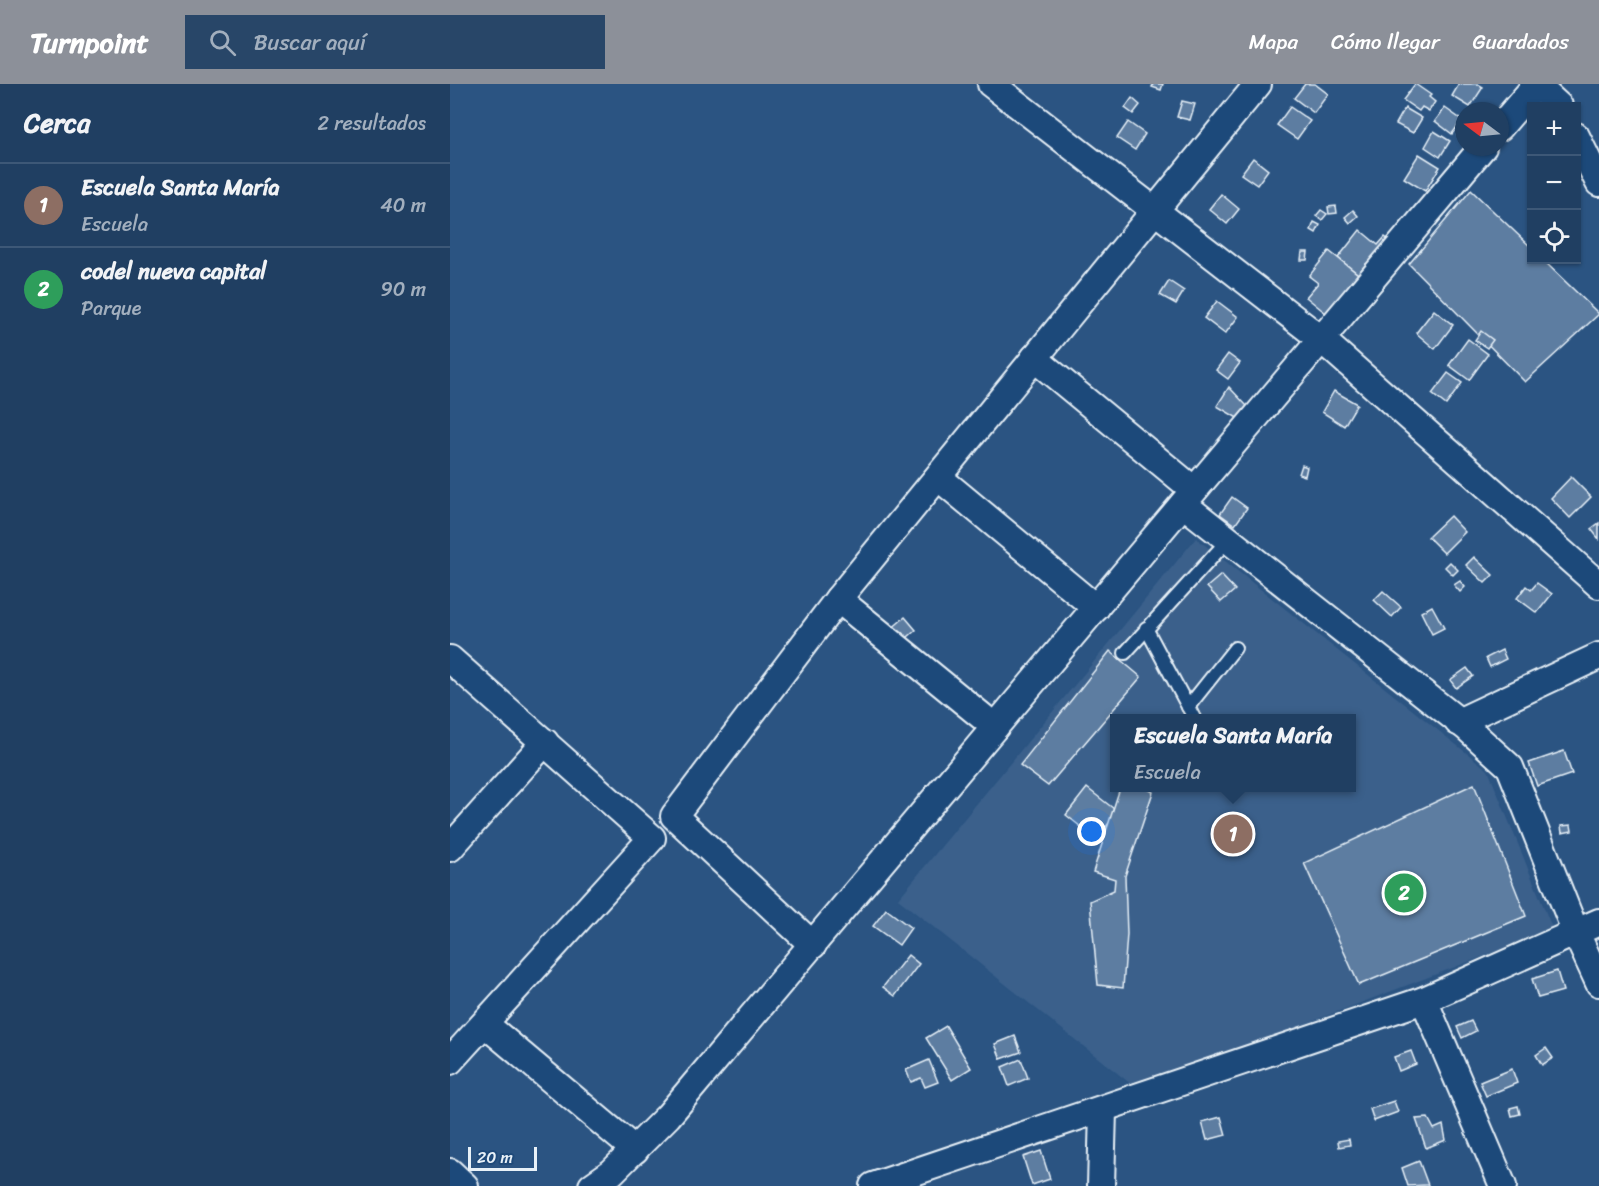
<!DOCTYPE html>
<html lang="es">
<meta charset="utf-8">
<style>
body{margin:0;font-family:Sriracha,sans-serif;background:#284668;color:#f1f3f6}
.controls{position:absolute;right:18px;top:18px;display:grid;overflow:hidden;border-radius:0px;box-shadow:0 2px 4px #0004}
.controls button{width:54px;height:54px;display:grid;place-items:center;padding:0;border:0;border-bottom:2px solid #3d5877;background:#203f62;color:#f1f3f6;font:30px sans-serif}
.compass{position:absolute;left:1005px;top:18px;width:54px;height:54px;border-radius:50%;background:#203f62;box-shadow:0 2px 4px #0004;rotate:286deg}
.scale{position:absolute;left:18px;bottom:15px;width:69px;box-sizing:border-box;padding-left:6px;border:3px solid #e8f1f8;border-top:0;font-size:16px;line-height:21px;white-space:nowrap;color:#e8f1f8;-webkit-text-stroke:4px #1f4a7a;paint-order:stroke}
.you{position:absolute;left:642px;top:748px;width:21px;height:21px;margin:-15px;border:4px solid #fff;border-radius:50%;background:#1a73e8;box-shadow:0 0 0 9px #1a73e833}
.badge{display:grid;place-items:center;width:39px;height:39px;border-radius:50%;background:#8c9099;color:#fff;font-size:20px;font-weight:700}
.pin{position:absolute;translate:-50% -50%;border:3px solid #fff;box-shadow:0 2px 6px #0006}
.popup{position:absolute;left:660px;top:630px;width:246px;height:78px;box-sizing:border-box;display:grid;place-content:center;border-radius:0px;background:#203f62;filter:drop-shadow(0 2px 4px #0005);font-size:20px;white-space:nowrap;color:#a2afbe}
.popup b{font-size:22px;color:#f1f3f6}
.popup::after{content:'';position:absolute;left:50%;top:100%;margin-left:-12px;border:12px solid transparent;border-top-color:#203f62}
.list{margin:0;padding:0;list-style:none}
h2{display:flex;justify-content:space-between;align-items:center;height:78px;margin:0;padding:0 24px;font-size:26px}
h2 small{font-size:20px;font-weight:400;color:#a2afbe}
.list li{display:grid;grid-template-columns:39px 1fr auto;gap:18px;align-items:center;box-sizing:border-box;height:84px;padding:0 24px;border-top:2px solid #3d5877}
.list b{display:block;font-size:22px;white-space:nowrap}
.list p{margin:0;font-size:20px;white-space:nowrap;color:#a2afbe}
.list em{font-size:20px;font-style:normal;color:#a2afbe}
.icon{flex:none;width:33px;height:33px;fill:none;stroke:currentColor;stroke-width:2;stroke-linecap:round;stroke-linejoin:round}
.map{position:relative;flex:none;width:1149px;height:1102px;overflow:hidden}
header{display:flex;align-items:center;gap:36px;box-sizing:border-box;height:84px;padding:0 30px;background:#8c9099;color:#fff}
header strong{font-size:28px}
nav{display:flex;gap:33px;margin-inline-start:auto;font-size:21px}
.search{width:420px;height:54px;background:#284668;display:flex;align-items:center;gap:15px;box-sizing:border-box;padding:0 21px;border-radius:0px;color:#a2afbe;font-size:22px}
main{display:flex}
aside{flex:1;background:#203f62}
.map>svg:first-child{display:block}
.built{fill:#3a608b;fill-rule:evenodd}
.building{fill:#5d7da1;stroke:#e8f1f8;stroke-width:1.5}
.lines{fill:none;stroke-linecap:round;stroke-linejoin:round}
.service-casing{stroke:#e8f1f8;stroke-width:16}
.minor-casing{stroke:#e8f1f8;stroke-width:30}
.service{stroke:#1f4a7a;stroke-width:12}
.minor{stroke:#1f4a7a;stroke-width:26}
</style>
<header>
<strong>Turnpoint</strong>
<div class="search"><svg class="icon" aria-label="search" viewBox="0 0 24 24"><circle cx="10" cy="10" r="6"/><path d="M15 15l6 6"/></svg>Buscar aquí</div>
<nav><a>Mapa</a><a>Cómo llegar</a><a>Guardados</a></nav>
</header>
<main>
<aside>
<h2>Cerca<small>2 resultados</small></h2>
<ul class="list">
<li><span class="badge" style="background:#8d6e63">1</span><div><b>Escuela Santa María</b><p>Escuela</p></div><em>40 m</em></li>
<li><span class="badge" style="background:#2e9e5b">2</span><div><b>codel nueva capital</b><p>Parque</p></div><em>90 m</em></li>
</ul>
</aside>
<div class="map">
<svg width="1149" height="1102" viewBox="0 0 1149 1102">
<rect width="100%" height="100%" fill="#2b5482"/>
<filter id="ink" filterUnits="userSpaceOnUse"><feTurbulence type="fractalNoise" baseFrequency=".0167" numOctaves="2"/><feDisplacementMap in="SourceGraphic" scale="12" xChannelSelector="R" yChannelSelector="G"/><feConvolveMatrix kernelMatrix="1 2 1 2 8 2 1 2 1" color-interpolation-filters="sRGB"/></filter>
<g filter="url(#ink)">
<path class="built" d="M746 454 1038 686 1103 846 686 1004 448 815ZM664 634H902V704H664Z"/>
<g class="building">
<polygon points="703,0 713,0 711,6 702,3"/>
<polygon points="855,0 865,0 878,10 864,29 844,14"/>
<polygon points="965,0 981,11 979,13 985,18 979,27 972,23 969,27 953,16"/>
<polygon points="1009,0 1028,0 1033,3 1020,23 1002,12"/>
<polygon points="682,14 690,21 683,30 675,24"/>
<polygon points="732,17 745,20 740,36 727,33"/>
<polygon points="840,23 860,37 847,55 827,41"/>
<polygon points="955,24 972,34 963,49 946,40"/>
<polygon points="995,24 1012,36 1002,50 985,37"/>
<polygon points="678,38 695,50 685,66 667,54"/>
<polygon points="1014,44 1014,58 1007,51"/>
<polygon points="984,47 1000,57 990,73 975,63"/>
<polygon points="969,70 990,83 975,107 954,94"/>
<polygon points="803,74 818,86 807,101 791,90"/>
<polygon points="1021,106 1082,164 1082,176 1093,176 1149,230 1075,298 959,180"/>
<polygon points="771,110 789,125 777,140 759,125"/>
<polygon points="886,122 887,129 879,130 878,123"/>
<polygon points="871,126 877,130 872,136 866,132"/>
<polygon points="903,126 908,132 900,139 895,133"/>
<polygon points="864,138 870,141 866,149 861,146"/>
<polygon points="910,146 928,161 935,153 944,160 923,186 916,180 908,190 888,174"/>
<polygon points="879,167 908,190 877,230 856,213 868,199 859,192"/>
<polygon points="852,168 858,168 857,176 851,176"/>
<polygon points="719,197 734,207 726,220 710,211"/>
<polygon points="767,217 788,233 775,250 754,234"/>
<polygon points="984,226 1003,241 985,265 966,249"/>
<polygon points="1031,247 1043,256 1037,264 1025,256"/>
<polygon points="1018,255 1038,270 1019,296 999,281"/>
<polygon points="778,270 790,279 778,295 766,286"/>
<polygon points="998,289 1012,299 996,321 982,310"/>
<polygon points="779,303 797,322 789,335 767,322"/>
<polygon points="884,307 907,320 894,342 872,328"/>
<polygon points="852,381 857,383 855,392 849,390"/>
<polygon points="1121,393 1141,413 1120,434 1101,414"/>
<polygon points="782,413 797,424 785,441 770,430"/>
<polygon points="1000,432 1015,448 994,469 978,453"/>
<polygon points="1149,439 1149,455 1141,445"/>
<polygon points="1024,473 1043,491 1035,499 1016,481"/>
<polygon points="1000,478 1008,486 1003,491 995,483"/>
<polygon points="771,491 785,506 771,518 757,503"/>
<polygon points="1010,497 1015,503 1010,508 1004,501"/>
<polygon points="1087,499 1102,510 1087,529 1067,514 1076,502 1081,506"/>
<polygon points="933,507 951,523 942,533 924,516"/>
<polygon points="982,522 994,544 982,550 971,528"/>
<polygon points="455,533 466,546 451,559 440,546"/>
<polygon points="1052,566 1056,575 1040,583 1036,574"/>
<polygon points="660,567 691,593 598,702 570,681"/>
<polygon points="1017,584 1023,592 1006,604 1000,596"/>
<polygon points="1114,667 1122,690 1087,702 1079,679"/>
<polygon points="1024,700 1076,832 909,901 854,779"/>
<polygon points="637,704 668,728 646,755 616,731"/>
<polygon points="670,704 696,704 703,708 675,792 677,850 673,904 648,901 640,817 664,806 665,795 643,788"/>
<polygon points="1121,741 1122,747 1112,749 1111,742"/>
<polygon points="436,825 461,844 449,861 423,842"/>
<polygon points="458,871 469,880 445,912 433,903"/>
<polygon points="1107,887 1113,907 1088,914 1082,895"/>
<polygon points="1021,937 1026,947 1012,954 1007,943"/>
<polygon points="496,942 521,984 502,996 476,954"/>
<polygon points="565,952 571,968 551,975 545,960"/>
<polygon points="1096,964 1103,974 1092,981 1086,971"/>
<polygon points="961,967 966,980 949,987 944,973"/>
<polygon points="571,975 578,994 559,1002 552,983"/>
<polygon points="479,976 488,998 475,1003 471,994 461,998 456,986"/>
<polygon points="1062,985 1067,999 1036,1012 1030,998"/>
<polygon points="944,1017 948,1028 924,1037 920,1025"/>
<polygon points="1068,1022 1070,1030 1062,1032 1060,1024"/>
<polygon points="771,1033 776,1051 757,1056 752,1038"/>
<polygon points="978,1034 984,1045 993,1041 996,1056 976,1064 966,1035"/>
<polygon points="899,1055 900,1061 889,1063 888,1057"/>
<polygon points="591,1067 600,1095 582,1101 573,1073"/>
<polygon points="969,1077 978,1101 958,1102 952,1084"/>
</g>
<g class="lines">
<g class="service-casing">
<g id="service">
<polyline points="696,544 744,634"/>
<polyline points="675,569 778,456"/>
<polyline points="738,623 785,564"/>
</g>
</g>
<g class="minor-casing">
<g id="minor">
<polyline points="541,0 871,255 1149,501"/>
<polyline points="1050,43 1086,1 1109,22"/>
<polyline points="1126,52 1149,99"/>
<polyline points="584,274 744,406"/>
<polyline points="488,393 646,524"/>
<polyline points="733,420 1016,643 1060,683 1126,849 1149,899"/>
<polyline points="388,515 545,643"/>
<polyline points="0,575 202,754 0,977"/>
<polyline points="1008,638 1149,572"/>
<polyline points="0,764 95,658"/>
<polyline points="363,861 224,732 388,515 808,0"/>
<polyline points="974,916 1149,838"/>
<polyline points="35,940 185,1066"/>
<polyline points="0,1088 15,1102"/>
<polyline points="142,1102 162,1088 218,1032 1033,63"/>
<polyline points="423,1102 974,916 1053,1102"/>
<polyline points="651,1102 653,1026"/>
</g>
</g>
<use href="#service" class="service"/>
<use href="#minor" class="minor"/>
</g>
</g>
</svg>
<div class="controls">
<button>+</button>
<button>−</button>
<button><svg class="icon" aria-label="locate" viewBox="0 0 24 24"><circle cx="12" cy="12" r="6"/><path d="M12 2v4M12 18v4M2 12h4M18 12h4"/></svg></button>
</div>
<svg class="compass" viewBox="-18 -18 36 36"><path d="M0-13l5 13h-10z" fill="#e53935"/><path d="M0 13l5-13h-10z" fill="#a2afbe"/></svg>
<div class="scale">20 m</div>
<div class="you"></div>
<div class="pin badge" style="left:783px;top:750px;background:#8d6e63">1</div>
<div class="popup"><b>Escuela Santa María</b>Escuela</div>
<div class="pin badge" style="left:954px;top:809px;background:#2e9e5b">2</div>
</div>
</main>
